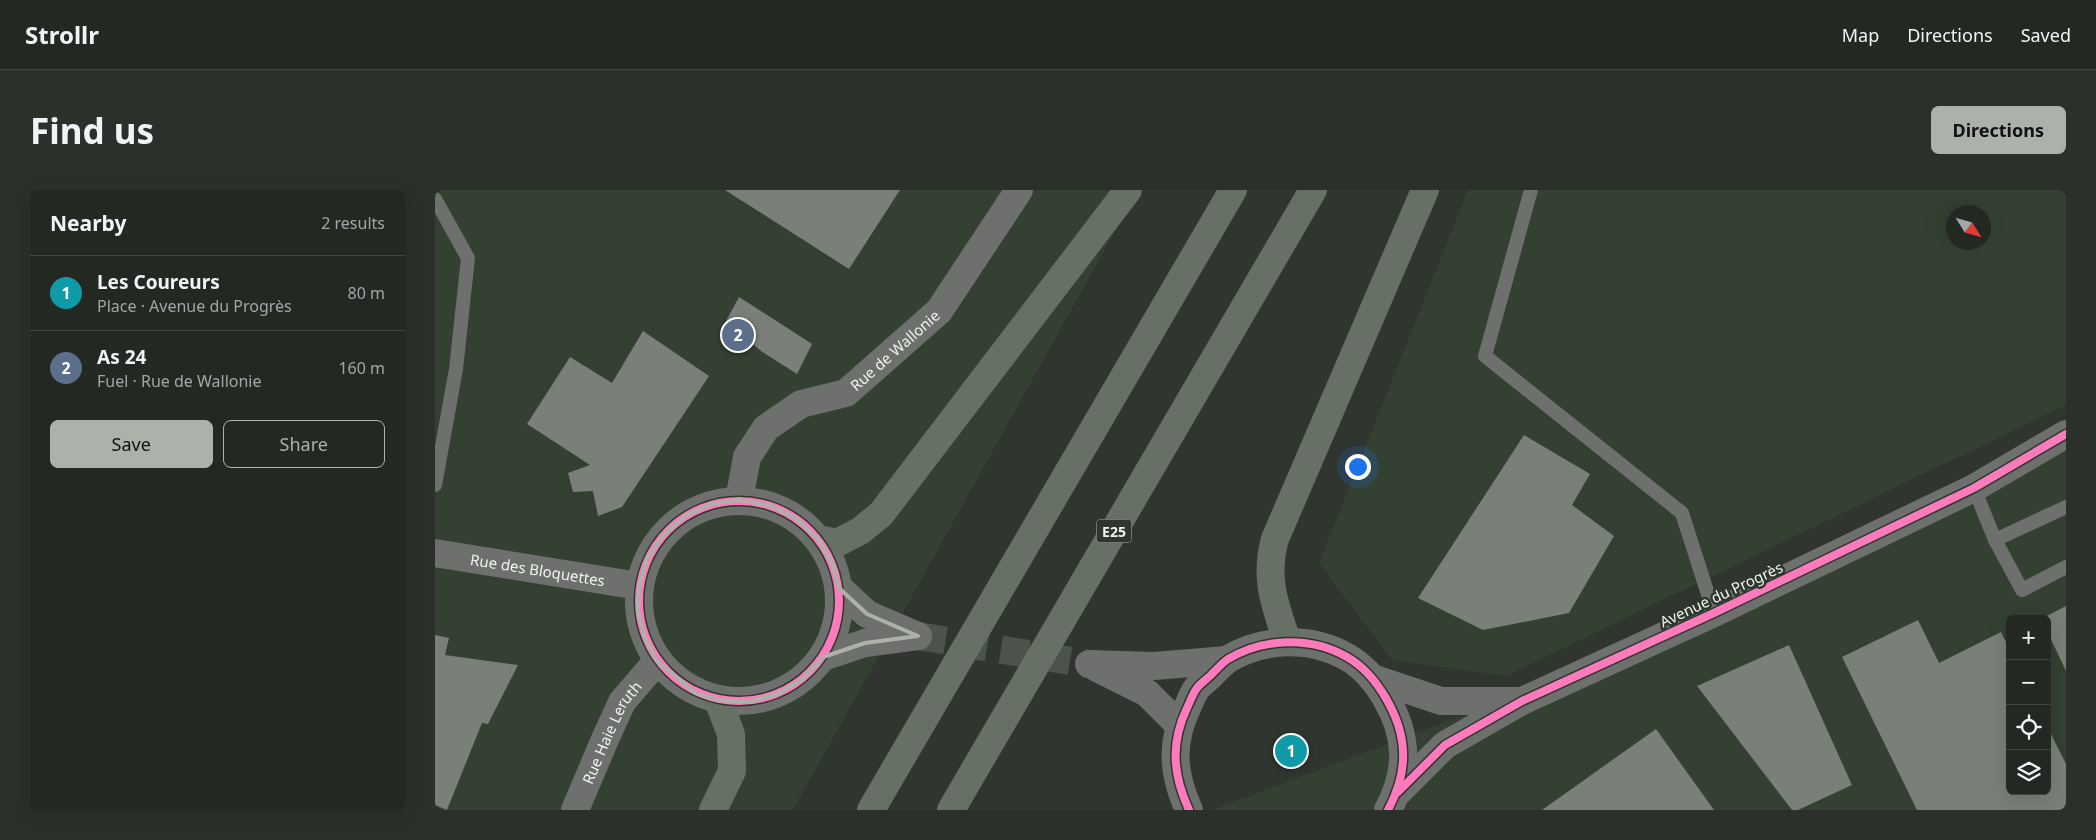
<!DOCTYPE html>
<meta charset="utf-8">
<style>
body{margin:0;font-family:"Noto Sans",sans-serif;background:#2c302b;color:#f1f3f6}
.controls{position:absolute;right:15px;bottom:15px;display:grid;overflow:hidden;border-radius:8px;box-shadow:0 5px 20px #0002}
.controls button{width:45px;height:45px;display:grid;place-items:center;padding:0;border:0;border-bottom:1px solid #414441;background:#242823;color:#f1f3f6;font:25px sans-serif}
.compass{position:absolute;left:1511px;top:15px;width:45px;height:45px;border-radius:50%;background:#242823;box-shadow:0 5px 20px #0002;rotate:127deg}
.you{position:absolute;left:922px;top:276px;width:18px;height:18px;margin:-12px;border:4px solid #fff;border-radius:50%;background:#1a73e8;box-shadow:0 0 0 8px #1a73e833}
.badge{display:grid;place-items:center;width:32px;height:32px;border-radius:50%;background:#acb1aa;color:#fff;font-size:16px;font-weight:700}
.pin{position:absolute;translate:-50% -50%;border:2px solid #fff;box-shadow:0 1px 5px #0006}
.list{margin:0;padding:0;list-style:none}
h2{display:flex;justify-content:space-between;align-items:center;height:65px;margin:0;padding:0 20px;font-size:21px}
h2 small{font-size:16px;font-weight:400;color:#a3a6a6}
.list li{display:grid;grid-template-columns:32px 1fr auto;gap:15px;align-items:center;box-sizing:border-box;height:75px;padding:0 20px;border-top:1px solid #414441}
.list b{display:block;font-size:19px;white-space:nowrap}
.list p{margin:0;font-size:16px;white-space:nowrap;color:#a3a6a6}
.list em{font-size:16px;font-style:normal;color:#a3a6a6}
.actions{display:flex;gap:10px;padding:15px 20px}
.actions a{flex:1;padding:11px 0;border:1px solid #acb1aa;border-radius:8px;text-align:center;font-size:18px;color:#acb1aa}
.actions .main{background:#acb1aa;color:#111}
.icon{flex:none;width:28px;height:28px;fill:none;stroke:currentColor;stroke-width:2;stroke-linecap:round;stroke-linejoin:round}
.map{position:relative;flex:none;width:1631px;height:620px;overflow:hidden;border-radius:8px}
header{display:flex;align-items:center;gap:30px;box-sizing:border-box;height:70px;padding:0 25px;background:#242823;border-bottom:1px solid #414441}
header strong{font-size:24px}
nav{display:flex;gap:28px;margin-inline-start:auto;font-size:18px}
.intro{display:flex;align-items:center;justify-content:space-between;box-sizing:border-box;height:120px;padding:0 30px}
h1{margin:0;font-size:35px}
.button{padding:12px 22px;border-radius:8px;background:#acb1aa;color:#111;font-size:18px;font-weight:700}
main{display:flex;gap:30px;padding:0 30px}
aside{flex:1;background:#242823;border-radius:8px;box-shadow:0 5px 20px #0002}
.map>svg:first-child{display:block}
.built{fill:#334032;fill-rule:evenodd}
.building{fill:#7a7f79}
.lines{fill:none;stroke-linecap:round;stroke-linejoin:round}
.secondary-tunnel{stroke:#4c524c;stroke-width:28;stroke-dasharray:28 14;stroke-linecap:butt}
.lane{stroke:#6d706c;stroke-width:14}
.secondary{stroke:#6d706c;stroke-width:28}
.highway{stroke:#667064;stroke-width:28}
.cycleway-casing{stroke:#2e372d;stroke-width:11}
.cycleway{stroke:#fd7abc;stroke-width:8}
.marked{fill:none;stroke:#acb1aa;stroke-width:4;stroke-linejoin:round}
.labels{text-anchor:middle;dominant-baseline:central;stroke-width:5;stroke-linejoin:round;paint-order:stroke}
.shield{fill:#2e372d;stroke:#b4bbb3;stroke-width:1}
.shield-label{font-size:14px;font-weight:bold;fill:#eef4ed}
.street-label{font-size:15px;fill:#eef4ed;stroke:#2e372d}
</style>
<header>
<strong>Strollr</strong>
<nav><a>Map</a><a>Directions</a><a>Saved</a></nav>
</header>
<div class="intro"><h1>Find us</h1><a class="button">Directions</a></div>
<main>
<aside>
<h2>Nearby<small>2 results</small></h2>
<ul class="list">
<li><span class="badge" style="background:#0f9aa8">1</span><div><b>Les Coureurs</b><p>Place · Avenue du Progrès</p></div><em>80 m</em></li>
<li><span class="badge" style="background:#5c6f8a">2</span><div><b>As 24</b><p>Fuel · Rue de Wallonie</p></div><em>160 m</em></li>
</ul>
<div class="actions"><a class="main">Save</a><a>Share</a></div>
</aside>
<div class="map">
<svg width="1631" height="620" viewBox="0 0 1631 620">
<rect width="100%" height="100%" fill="#30352f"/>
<g class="built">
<polygon points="0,0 703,0 358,620 0,620"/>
<path d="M1033 0H1631V215L1071 486 957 470 884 373ZM1518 22H1548V52H1518Z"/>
<path d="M1631 250V620H776L1353 404ZM1575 429H1612V601H1575Z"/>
</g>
<g class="building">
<polygon points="290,0 465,0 414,79"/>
<polygon points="304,107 377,154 362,184 326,161 291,131"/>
<polygon points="208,141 274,186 187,317 163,326 158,301 138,302 133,283 155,275 92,234 135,167 177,193"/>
<polygon points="1089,245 1155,284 1137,315 1179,346 1134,423 1048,440 983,408"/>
<polygon points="1631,416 1631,481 1612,441 1612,429 1606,429"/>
<polygon points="1483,430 1504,473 1566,442 1575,460 1575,601 1612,601 1612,536 1631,574 1631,620 1482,620 1407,467"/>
<polygon points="0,445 14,448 10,465 83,475 53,534 47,533 12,620 0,615"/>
<polygon points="1354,455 1417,595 1363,620 1357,620 1262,496"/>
<polygon points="1221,539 1279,620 1107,620"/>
</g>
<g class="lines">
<polyline class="secondary-tunnel" points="483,446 654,474"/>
<g class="lane">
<polyline points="1096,0 1050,166 1247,323 1279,423"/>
<polyline points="0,9 33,68 21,179 0,295"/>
<polyline points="1539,298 1560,350 1587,400 1631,377"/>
<polyline points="1560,350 1631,317"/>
</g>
<g class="secondary">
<path id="s1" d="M304 310 312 267 331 238 366 214 411 203 504 121 584 0"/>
<circle cx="304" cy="411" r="100"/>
<path id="s2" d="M0 363 204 396"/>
<polyline points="404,398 432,424 483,446"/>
<polyline points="388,467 430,453 483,446"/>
<polyline points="654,474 719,476 792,470"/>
<polyline points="662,478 712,503 744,535"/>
<polyline points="937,488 1006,511 1085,511"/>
<polyline points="963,602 1010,555 1087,511 1279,423 1539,298 1631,244"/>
<path id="s3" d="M140 620 171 547 187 512 222 471"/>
<path d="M754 620C738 585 735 554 752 518 755 512 758 503 762 498 766 493 772 489 776 485 781 480 787 473 793 469 829 448 876 446 912 467 942 484 967 528 968 562 969 582 962 603 953 620"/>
</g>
<g class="highway">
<polyline points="383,349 402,353 425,341 446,324 693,0"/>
<path d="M852 451C840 415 829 388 840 349L990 0"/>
<polyline points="278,620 297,581 296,544 283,510"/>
<polyline points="436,620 798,0"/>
<polyline points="516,620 878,0"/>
</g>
<g class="cycleway-casing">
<g id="cycleway">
<circle cx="304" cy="411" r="100"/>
<polyline points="963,602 1010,555 1087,511 1279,423 1539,298 1631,244"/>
<path d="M754 620C738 585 735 554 752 518 755 512 758 503 762 498 766 493 772 489 776 485 781 480 787 473 793 469 829 448 876 446 912 467 942 484 967 528 968 562 969 582 962 603 953 620"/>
</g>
</g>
<use href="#cycleway" class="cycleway"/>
</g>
<path class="marked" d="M304 310 334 315 361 328 383 349 397 372 404 398 432 424 483 446 430 453 388 467 368 489 342 504 313 512 283 510 260 503 222 471 210 448 203 422 204 396 212 369 228 345 250 326 276 314Z"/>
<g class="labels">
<rect class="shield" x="661.5" y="329.5" width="35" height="23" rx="4"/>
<g class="shield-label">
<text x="679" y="341">E25</text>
</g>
<g class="street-label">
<text stroke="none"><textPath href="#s1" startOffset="232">Rue de Wallonie</textPath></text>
<text stroke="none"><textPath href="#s2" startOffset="104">Rue des Bloquettes</textPath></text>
<text transform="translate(1286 404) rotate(-25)">Avenue du Progrès</text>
<text stroke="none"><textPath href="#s3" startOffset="86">Rue Haie Leruth</textPath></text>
</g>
</g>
</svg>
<div class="controls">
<button>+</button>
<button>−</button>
<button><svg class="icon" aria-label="locate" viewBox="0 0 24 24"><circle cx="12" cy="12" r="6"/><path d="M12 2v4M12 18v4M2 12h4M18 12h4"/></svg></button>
<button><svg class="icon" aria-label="layers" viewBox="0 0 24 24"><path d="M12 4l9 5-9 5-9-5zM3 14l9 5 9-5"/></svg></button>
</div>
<svg class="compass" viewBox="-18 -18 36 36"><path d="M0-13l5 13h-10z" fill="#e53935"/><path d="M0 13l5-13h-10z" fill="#a3a6a6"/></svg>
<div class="you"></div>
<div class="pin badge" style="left:856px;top:561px;background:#0f9aa8">1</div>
<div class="pin badge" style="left:303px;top:145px;background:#5c6f8a">2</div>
</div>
</main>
